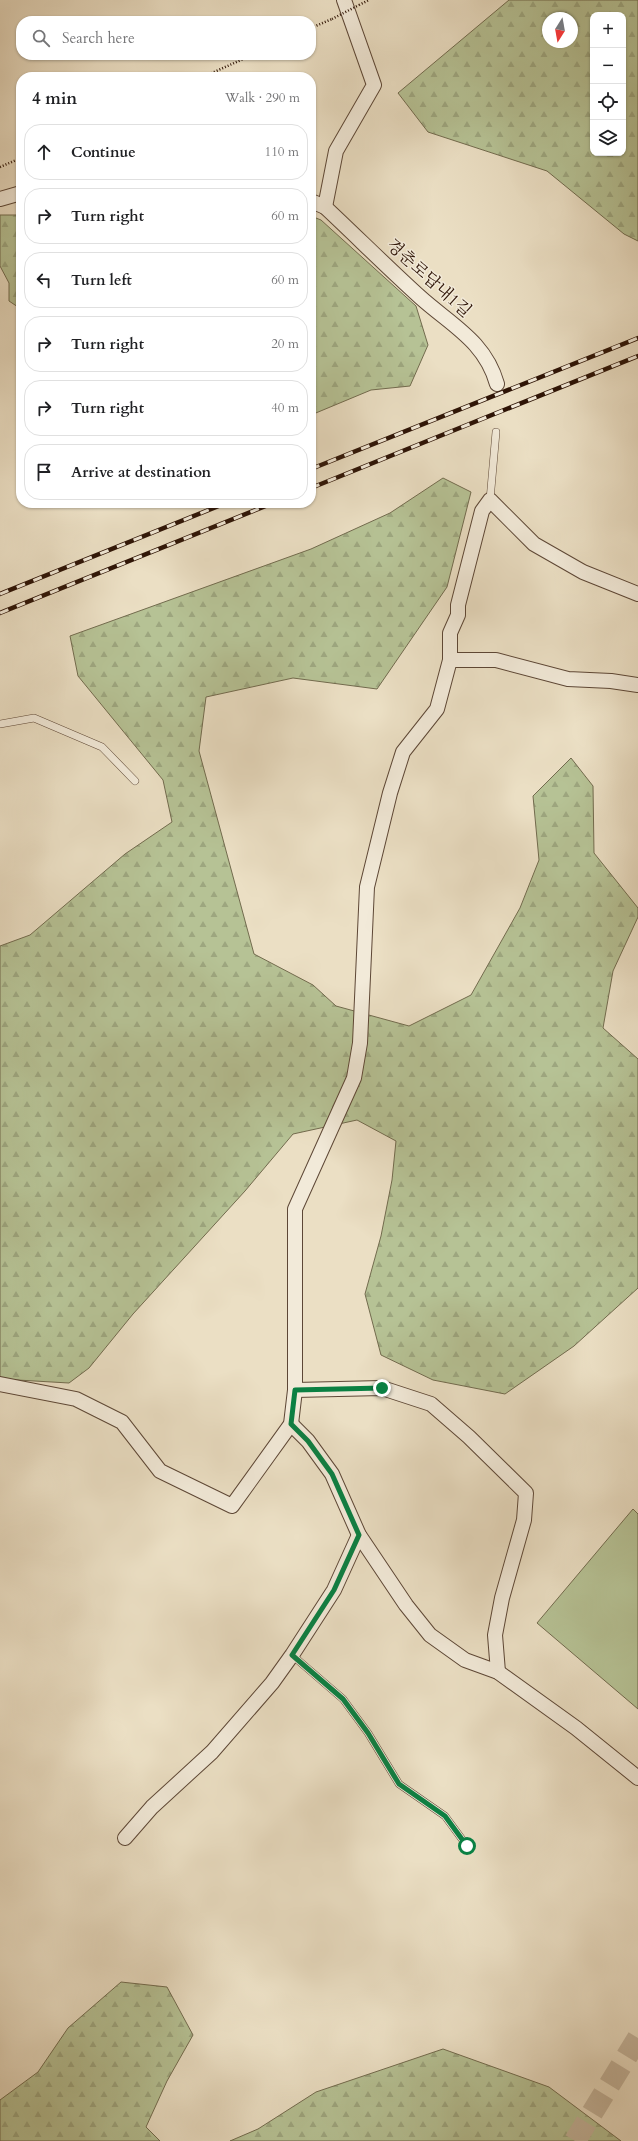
<!DOCTYPE html>
<meta charset="utf-8">
<style>
body{margin:0;font-family:Cardo,"Noto Serif KR",serif;background:#f6f6f6;color:#202124}
.controls{position:absolute;right:12px;top:12px;display:grid;overflow:hidden;border-radius:8px;box-shadow:0 1px 3px #0004}
.controls button{width:36px;height:36px;display:grid;place-items:center;padding:0;border:0;border-bottom:1px solid #e0e0e0;background:#fff;color:#202124;font:20px sans-serif}
.compass{position:absolute;left:542px;top:12px;width:36px;height:36px;border-radius:50%;background:#fff;box-shadow:0 1px 3px #0004;rotate:191deg}
.stop{position:absolute;width:12px;height:12px;margin:-9px;border:3px solid #0b8043;border-radius:50%;background:#fff}
.stop.end{background:#0b8043;border-color:#fff;box-shadow:0 1px 4px #0008}
.list{margin:0;padding:0;list-style:none}
h2{display:flex;justify-content:space-between;align-items:center;height:52px;margin:0;padding:0 16px;font-size:17px}
h2 small{font-size:13px;font-weight:400;color:#757577}
.list li{display:grid;grid-template-columns:26px 1fr auto;gap:12px;align-items:center;box-sizing:border-box;height:56px;margin:0 8px 8px;padding:0 8px;border:1px solid #e0e0e0;border-radius:16px}
.list b{display:block;font-size:15px;white-space:nowrap}
.list em{font-size:13px;font-style:normal;color:#757577}
.icon{flex:none;width:22px;height:22px;fill:none;stroke:currentColor;stroke-width:2;stroke-linecap:round;stroke-linejoin:round}
.map{position:relative;flex:none;width:638px;height:2141px;overflow:hidden}
.search{position:absolute;background:#fff;box-shadow:0 1px 3px #0004;left:16px;top:16px;width:300px;height:44px;display:flex;align-items:center;gap:10px;box-sizing:border-box;padding:0 14px;border-radius:16px;color:#757577;font-size:15px}
.panel{position:absolute;background:#fff;box-shadow:0 1px 3px #0004;left:16px;top:72px;width:300px;height:436px;border-radius:16px}
.map>svg:first-child{display:block}
.grass{fill:#b6c295;stroke:#726b4e}
.forest{fill:url(#forest-firs);stroke:#726b4e;fill-rule:evenodd}
.lines{fill:none;stroke-linecap:round;stroke-linejoin:round}
.motorway-tunnel{stroke:#c5b69e;stroke-width:22;stroke-dasharray:22 11;stroke-linecap:butt}
.service-casing{stroke:#5d4736;stroke-width:8}
.minor-casing{stroke:#5d4736;stroke-width:16}
.path{stroke:#2e1406;stroke-width:2.5;stroke-dasharray:1 2;stroke-linecap:butt}
.service{stroke:#f2ead9;stroke-width:7}
.minor{stroke:#f2ead9;stroke-width:14}
.rail-casing{stroke:#2e1406;stroke-width:4.5}
.rail{stroke:#f2ead9;stroke-width:3;stroke-dasharray:9;stroke-linecap:butt}
.path-bridge{stroke:#2e1406;stroke-width:2.5;stroke-dasharray:1 2;stroke-linecap:butt}
.route{stroke:#0b8043;stroke-width:5}
.labels{text-anchor:middle;dominant-baseline:central;stroke-width:3;stroke-linejoin:round;paint-order:stroke}
.street-label{font-size:17px;fill:#2e1406;stroke:#f2ead9}
</style>
<div class="map">
<svg width="638" height="2141" viewBox="0 0 638 2141">
<defs>
<pattern id="forest-firs" width="22" height="20" patternUnits="userSpaceOnUse"><rect width="22" height="20" fill="#b6c295"/><path d="M5 1l3.5 6h-7zM16 11l3.5 6h-7z" fill="#9da67f"/></pattern>
</defs>
<rect width="100%" height="100%" fill="#ebdfc4"/>
<filter id="stains"><feTurbulence type="fractalNoise" baseFrequency=".005" numOctaves="4"/><feColorMatrix values="0 0 0 0 .2 0 0 0 0 .09 0 0 0 0 .02 0 0 0 .5 -.17"/></filter>
<radialGradient id="worn" r=".72"><stop offset=".6" stop-color="#630" stop-opacity="0"/><stop offset="1" stop-color="#630" stop-opacity=".3"/></radialGradient>
<polygon class="grass" points="633,1509 638,1514 638,1709 537,1623"/>
<g class="forest">
<path d="M509 0H638V241L624 234 547 171 428 132 398 93ZM593 15H623V153H593ZM548 18H572V42H548Z"/>
<polygon points="0,215 21,215 21,309 9,301 9,283 0,266"/>
<polygon points="311,216 321,220 416,306 428,345 410,386 371,390 311,415"/>
<polygon points="443,478 471,492 447,587 377,689 293,678 206,697 199,751 254,954 313,985 336,1006 409,1026 471,995 520,908 539,860 533,796 571,758 593,786 594,853 638,908 638,917 613,971 603,1028 638,1059 638,1288 574,1346 505,1394 433,1380 381,1355 365,1294 381,1236 392,1180 396,1141 357,1120 293,1134 245,1191 133,1314 89,1368 69,1383 0,1379 0,946 30,935 125,854 172,822 163,780 78,676 70,636 311,549 390,513"/>
<polygon points="121,1982 167,1987 193,2035 167,2081 146,2127 160,2141 0,2141 0,2100 38,2072 68,2028"/>
<polygon points="443,2049 549,2087 621,2141 230,2141 258,2129 316,2092"/>
</g>
<g class="lines">
<polyline class="motorway-tunnel" points="575,2141 638,2038"/>
<g class="service-casing">
<g id="service">
<polyline points="490,500 496,432"/>
<polyline points="0,724 34,718 102,747 135,781"/>
<polyline points="292,1655 343,1699 368,1733 399,1784 445,1816 467,1846"/>
</g>
</g>
<g class="minor-casing">
<g id="minor">
<polyline points="0,199 21,193"/>
<path d="M311 201 325 207C357 237 388 268 420 297 451 325 485 341 497 384"/>
<polyline points="325,207 336,151 374,85 344,0"/>
<polyline points="638,594 583,572 534,544 490,500 482,511 458,605 458,615 450,633 450,660 496,660 568,679 611,681 638,685"/>
<polyline points="0,1384 76,1399 122,1422 160,1471 232,1506 291,1424 295,1390 295,1209 354,1078 360,1043 367,887 390,793 403,752 437,709 450,660"/>
<polyline points="295,1390 382,1388 431,1404 469,1437 526,1493 524,1520 502,1598 495,1635 498,1672"/>
<polyline points="291,1424 308,1441 332,1474 359,1535 406,1605 430,1635 465,1660 498,1672 576,1728 638,1778"/>
<polyline points="125,1838 152,1807 212,1752 272,1683 292,1655 334,1590 359,1535"/>
</g>
</g>
<g class="path">
<polyline points="359,5 369,0"/>
<polyline points="311,28 332,19"/>
<polyline points="203,77 252,55"/>
<polyline points="0,167 21,158"/>
</g>
<use href="#service" class="service"/>
<use href="#minor" class="minor"/>
<g class="rail-casing">
<g id="rail">
<polyline points="311,469 638,338"/>
<polyline points="311,488 638,356"/>
<polyline points="0,594 226,503"/>
<polyline points="0,613 273,503"/>
</g>
</g>
<use href="#rail" class="rail"/>
<polyline class="path-bridge" points="332,19 359,5"/>
</g>
<g class="lines">
<polyline class="route" points="382,1388 295,1390 291,1424 308,1441 332,1474 359,1535 334,1590 292,1655 343,1699 368,1733 399,1784 445,1816 467,1846"/>
</g>
<g class="labels">
<g class="street-label">
<text transform="translate(429 278) rotate(42)">경춘로답내1길</text>
</g>
</g>
<rect width="100%" height="100%" filter="url(#stains)"/>
<rect width="100%" height="100%" fill="url(#worn)"/>
</svg>
<div class="controls">
<button>+</button>
<button>−</button>
<button><svg class="icon" aria-label="locate" viewBox="0 0 24 24"><circle cx="12" cy="12" r="6"/><path d="M12 2v4M12 18v4M2 12h4M18 12h4"/></svg></button>
<button><svg class="icon" aria-label="layers" viewBox="0 0 24 24"><path d="M12 4l9 5-9 5-9-5zM3 14l9 5 9-5"/></svg></button>
</div>
<svg class="compass" viewBox="-18 -18 36 36"><path d="M0-13l5 13h-10z" fill="#e53935"/><path d="M0 13l5-13h-10z" fill="#757577"/></svg>
<div class="stop" style="left:467px;top:1846px"></div>
<div class="stop end" style="left:382px;top:1388px"></div>
<div class="search"><svg class="icon" aria-label="search" viewBox="0 0 24 24"><circle cx="10" cy="10" r="6"/><path d="M15 15l6 6"/></svg>Search here</div>
<section class="panel">
<h2>4 min<small>Walk · 290 m</small></h2>
<ul class="list">
<li><svg class="icon" aria-label="ahead" viewBox="0 0 24 24"><path d="M12 20V5M6 11l6-6 6 6"/></svg><div><b>Continue</b></div><em>110 m</em></li>
<li><svg class="icon" aria-label="right" viewBox="0 0 24 24"><path d="M7 20v-9h11M14 6l5 5-5 5"/></svg><div><b>Turn right</b></div><em>60 m</em></li>
<li><svg class="icon" aria-label="left" viewBox="0 0 24 24"><path d="M17 20v-9H6M10 6l-5 5 5 5"/></svg><div><b>Turn left</b></div><em>60 m</em></li>
<li><svg class="icon" aria-label="right" viewBox="0 0 24 24"><path d="M7 20v-9h11M14 6l5 5-5 5"/></svg><div><b>Turn right</b></div><em>20 m</em></li>
<li><svg class="icon" aria-label="right" viewBox="0 0 24 24"><path d="M7 20v-9h11M14 6l5 5-5 5"/></svg><div><b>Turn right</b></div><em>40 m</em></li>
<li><svg class="icon" aria-label="arrive" viewBox="0 0 24 24"><path d="M6 21V4h12l-3 4 3 4H6"/></svg><div><b>Arrive at destination</b></div></li>
</ul>
</section>
</div>
